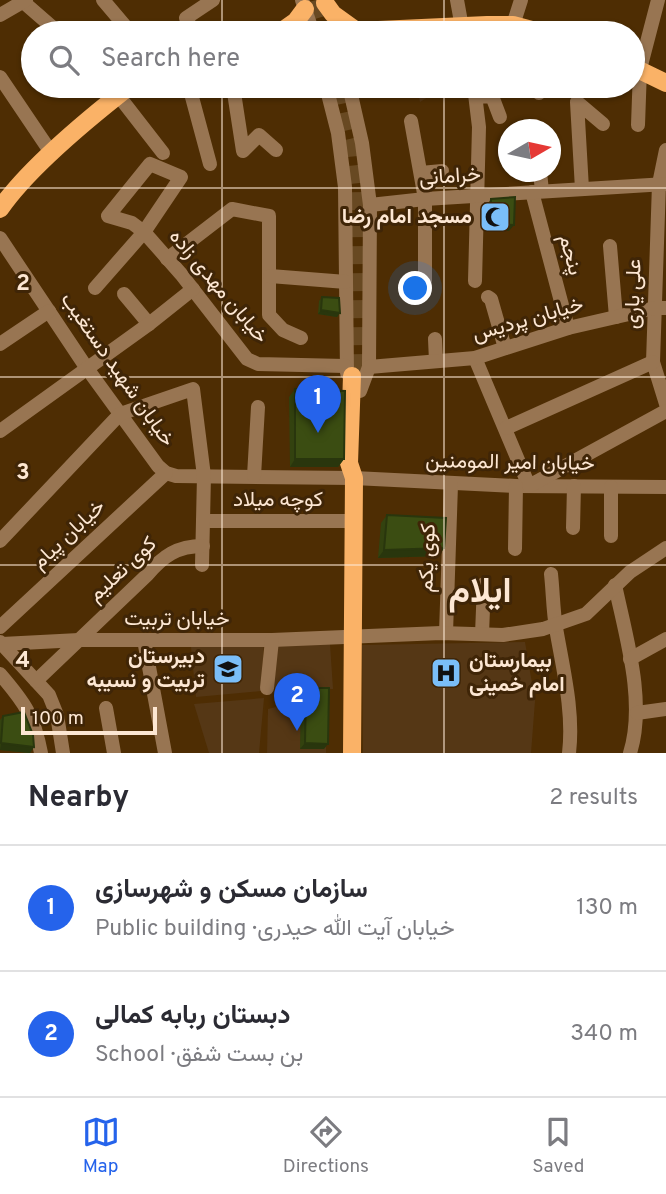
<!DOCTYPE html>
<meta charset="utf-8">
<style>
body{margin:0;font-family:Overpass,Vazirmatn,sans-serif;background:#f7f7f7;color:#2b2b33}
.compass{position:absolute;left:498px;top:119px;width:63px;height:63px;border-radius:50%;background:#fff;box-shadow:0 2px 5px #0004;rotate:81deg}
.scale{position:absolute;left:21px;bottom:18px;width:136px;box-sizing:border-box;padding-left:7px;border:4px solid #fde7d3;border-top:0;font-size:19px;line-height:24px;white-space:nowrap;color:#fde7d3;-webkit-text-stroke:5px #3f2507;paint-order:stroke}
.you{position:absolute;left:416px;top:289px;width:24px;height:24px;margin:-18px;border:5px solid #fff;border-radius:50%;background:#1a73e8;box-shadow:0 0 0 10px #1a73e833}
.badge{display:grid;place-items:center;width:46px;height:46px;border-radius:50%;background:#2563eb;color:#fff;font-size:23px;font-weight:700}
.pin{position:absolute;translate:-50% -58px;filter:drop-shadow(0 2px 4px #0008)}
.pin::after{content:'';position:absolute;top:37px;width:24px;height:21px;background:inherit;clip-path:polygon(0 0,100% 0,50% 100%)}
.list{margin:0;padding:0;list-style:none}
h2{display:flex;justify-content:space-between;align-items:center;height:91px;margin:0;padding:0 28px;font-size:30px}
h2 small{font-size:23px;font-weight:400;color:#7c7c81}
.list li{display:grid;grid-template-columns:46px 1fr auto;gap:21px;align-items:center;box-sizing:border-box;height:126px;padding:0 28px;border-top:2px solid #e1e1e2}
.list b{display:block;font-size:26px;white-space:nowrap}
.list p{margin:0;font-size:23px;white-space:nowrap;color:#7c7c81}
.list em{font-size:23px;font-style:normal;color:#7c7c81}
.icon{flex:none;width:38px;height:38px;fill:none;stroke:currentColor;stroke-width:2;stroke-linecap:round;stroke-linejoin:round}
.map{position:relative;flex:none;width:666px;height:753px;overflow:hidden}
.search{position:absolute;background:#fff;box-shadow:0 2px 5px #0004;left:21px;right:21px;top:21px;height:77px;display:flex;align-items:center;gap:18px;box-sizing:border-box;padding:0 24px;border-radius:38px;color:#7c7c81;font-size:26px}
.sheet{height:343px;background:#fff}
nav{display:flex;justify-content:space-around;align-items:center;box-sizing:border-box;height:98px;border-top:2px solid #e1e1e2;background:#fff;font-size:19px;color:#7c7c81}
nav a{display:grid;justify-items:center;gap:4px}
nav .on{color:#2563eb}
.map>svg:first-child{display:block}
.built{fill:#553715}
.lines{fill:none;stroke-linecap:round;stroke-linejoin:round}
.major-tunnel{stroke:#684922;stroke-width:18;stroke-dasharray:18 9;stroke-linecap:butt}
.minor{stroke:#987552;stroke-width:14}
.major{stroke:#fab267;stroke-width:18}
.wall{fill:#33420f}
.shaded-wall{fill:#29360d}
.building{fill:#3b4d12;stroke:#29360d;stroke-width:2}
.grid{fill:none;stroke:#fde7d3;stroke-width:2;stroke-opacity:0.55}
.labels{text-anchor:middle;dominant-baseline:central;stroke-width:6;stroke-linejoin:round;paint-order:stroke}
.street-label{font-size:21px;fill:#fde7d3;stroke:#3f2507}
.poi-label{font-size:21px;font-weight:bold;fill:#fde7d3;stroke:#3f2507;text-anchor:end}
.town-label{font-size:35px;font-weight:bold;fill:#fde7d3;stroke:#3f2507}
.grid-label{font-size:23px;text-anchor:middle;font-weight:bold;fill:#fde7d3;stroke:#3f2507;stroke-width:6;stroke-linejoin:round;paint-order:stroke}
</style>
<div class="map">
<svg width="666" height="753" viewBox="0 0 666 753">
<rect width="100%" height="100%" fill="#4e2d03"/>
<g class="built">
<polygon points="416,86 445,86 420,102"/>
<polygon points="525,642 535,701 531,753 363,753 362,645"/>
<polygon points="264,644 261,691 196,697 191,647"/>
<polygon points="273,644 330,644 333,689 268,687"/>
<polygon points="326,694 326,753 267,753 268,709 276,707 277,695"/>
<polygon points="264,698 259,753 209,753 194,704"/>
</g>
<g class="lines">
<g class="major-tunnel">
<polyline points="316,0 326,33"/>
<polyline points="339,86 354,155 358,191 360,376"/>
</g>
<g class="minor">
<polyline points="21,0 59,33"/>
<polyline points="103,0 131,33"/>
<polyline points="302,0 313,33"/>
<polyline points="457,0 463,33"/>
<polyline points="0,15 26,0"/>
<polyline points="513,25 521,0"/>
<polyline points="194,33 186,18 213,0"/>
<polyline points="0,77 52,154"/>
<polyline points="111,86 163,153"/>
<polyline points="189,86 210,164"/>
<polyline points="233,86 243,151 259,135 276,150"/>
<polyline points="326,86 338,133 345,187 347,373"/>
<polyline points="349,86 362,143 370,205 369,367 360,391"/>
<polyline points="474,86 479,127 475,281"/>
<polyline points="539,93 539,86"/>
<polyline points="476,97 492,96 500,117"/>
<polyline points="411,121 425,199 425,281"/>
<polyline points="638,125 640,69 658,0"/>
<polyline points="535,126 536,130"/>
<polyline points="666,150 659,184 653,362 666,404"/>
<polyline points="540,172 542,191"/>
<polyline points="421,173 442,171"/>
<polyline points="582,189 577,102 603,124"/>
<polyline points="532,192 568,328"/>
<polyline points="370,205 425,199 666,184"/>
<polyline points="0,238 86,367 158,466 166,473 176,476 354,478 516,486 666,487"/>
<polyline points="610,246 616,317"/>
<polyline points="167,259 232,209 269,216 269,315 283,330 301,338"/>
<polyline points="270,276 346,282"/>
<polyline points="95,288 144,232 181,177 150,164 108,216 132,223 144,232 181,274 247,359 258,364 345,366"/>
<polyline points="124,294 149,324"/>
<polyline points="488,297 491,299 505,348"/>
<polyline points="435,339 436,361"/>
<polyline points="0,344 49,311"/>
<polyline points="475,358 529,486 666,411"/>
<polyline points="369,367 475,358 568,328 655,308 666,308"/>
<polyline points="506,428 653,362"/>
<polyline points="0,431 149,324 193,289"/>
<polyline points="254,476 258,407"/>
<polyline points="611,487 611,536"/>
<polyline points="203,521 353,521"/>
<polyline points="573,528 574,486"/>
<polyline points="0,541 120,414 193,389 204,476 202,565"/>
<polyline points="515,549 516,486"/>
<path d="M551 574C553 592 553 610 556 628 563 669 574 712 569 753"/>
<path d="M615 585C626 637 646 702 630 753"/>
<polyline points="0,627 166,473"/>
<polyline points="446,633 451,485"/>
<polyline points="482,634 484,584"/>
<polyline points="144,640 165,753"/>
<polyline points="0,642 49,695 57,715 63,753"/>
<polyline points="2,644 79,640 272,640 441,633 503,635 543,629 586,614 630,572 666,548"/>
<polyline points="630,659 666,639"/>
<path d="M0 674C25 703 34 716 41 753"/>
<path d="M36 681 147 575C163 556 177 546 203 546"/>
<polyline points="267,688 272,640"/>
<polyline points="106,708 114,753"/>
<polyline points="637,713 666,709"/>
</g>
<g class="major">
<polyline points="325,3 333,14 358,32"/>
<polyline points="279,33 296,21 305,9"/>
<polyline points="313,33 487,25 513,25 543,33"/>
<polyline points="633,67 666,83"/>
<path d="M0 209C29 167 89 118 130 86"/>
<polyline points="352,753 354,478 349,463 352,376"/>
</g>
</g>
<g class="wall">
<polygon points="491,199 509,231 486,230 487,205"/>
<polygon points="322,297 340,313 337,317 318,314 319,301"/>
<polygon points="295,389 344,459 338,467 290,467 289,397"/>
<polygon points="387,515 444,548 439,556 378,558 381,523"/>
<polygon points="306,688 324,749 300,749 301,694"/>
<polygon points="3,716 34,747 30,753 0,750 0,720"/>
</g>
<g class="shaded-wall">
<polygon points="490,224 514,225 509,231 486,230"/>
<polygon points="321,310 340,313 337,317 318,314"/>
<polygon points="295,459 344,459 338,467 290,467"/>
<polygon points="444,548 439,556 378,558 384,550"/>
<polygon points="1,743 34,747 30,753 0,750"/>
<polygon points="305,743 328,744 324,749 300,749"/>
</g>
<g class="building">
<polygon points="515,197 514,225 490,224 491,199"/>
<polygon points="322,297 339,298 340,313 321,310"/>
<polygon points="295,389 345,391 344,459 295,459"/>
<polygon points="387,515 446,518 444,548 384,550"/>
<polygon points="306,688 329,688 328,744 305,743"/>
<polygon points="24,712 33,735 34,747 1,743 3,716"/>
</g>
<path class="grid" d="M222 0V33M444 0V33M222 86V753M444 86V753M0 188H666M0 377H666M0 565H666"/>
<defs>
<g id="mosque-square" transform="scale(1.575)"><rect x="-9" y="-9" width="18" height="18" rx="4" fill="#7abef8" stroke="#3f2507"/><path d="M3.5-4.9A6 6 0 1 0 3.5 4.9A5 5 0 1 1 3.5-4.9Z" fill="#111"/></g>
<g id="school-square" transform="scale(1.575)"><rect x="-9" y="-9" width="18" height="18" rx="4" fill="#7abef8" stroke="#3f2507"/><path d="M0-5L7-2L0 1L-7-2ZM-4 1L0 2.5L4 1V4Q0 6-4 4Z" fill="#111"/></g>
<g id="hospital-square" transform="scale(1.575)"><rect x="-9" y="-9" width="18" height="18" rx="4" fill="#7abef8" stroke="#3f2507"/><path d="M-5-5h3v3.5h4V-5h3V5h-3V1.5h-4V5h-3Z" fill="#111"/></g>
</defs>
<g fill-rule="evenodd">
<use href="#mosque-square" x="495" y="217"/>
<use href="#school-square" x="228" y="669"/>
<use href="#hospital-square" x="446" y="673"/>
</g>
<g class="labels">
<g class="street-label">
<text transform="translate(450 177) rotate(-4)">خرامانی</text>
<text transform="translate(570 255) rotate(75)">پنجم</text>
<text transform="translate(218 287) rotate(50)">خیابان مهدی زاده</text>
<text transform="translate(634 294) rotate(-88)">علی یاری</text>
<text transform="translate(528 320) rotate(-16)">خیابان پردیس</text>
<text transform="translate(117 370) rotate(55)">خیابان شهید دستغیب</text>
<text transform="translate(510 463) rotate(1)">خیابان امیر المومنین</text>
<text x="278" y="500">کوچه میلاد</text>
<text transform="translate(69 535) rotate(-43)">خیابان پیام</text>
<text transform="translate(428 558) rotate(-88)">کوی یکم</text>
<text transform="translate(123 570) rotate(-43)">کوی تعلیم</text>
<text x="177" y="619">خیابان تربیت</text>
</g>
<g class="poi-label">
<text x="472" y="217">مسجد امام رضا</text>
<text x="205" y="657">دبیرستان<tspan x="205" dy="24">تربیت و نسیبه</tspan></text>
<text x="469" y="661" text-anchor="start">بیمارستان<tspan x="469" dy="24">امام خمینی</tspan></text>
</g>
<g class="town-label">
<text x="480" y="593">ایلام</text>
</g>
</g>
<g class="grid-label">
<text x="23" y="290">2</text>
<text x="23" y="479">3</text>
<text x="23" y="667">4</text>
</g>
</svg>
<svg class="compass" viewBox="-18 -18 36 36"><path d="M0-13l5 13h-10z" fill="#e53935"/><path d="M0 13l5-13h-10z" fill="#7c7c81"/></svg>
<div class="scale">100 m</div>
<div class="you"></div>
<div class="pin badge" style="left:318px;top:433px">1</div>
<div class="pin badge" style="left:297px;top:731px">2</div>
<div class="search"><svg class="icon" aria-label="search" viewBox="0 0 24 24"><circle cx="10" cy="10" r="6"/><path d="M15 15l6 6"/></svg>Search here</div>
</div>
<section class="sheet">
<h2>Nearby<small>2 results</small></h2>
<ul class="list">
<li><span class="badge">1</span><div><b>سازمان مسکن و شهرسازی</b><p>Public building · خیابان آیت الله حیدری</p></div><em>130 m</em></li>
<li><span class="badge">2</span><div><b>دبستان ربابه کمالی</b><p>School · بن بست شفق</p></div><em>340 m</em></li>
</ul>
</section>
<nav>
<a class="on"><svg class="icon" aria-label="map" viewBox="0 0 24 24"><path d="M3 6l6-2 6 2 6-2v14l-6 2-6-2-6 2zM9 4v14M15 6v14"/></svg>Map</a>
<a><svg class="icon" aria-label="directions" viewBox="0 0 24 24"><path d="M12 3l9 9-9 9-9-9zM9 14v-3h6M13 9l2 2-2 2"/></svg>Directions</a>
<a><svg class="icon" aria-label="saved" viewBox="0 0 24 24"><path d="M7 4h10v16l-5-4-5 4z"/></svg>Saved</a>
</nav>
